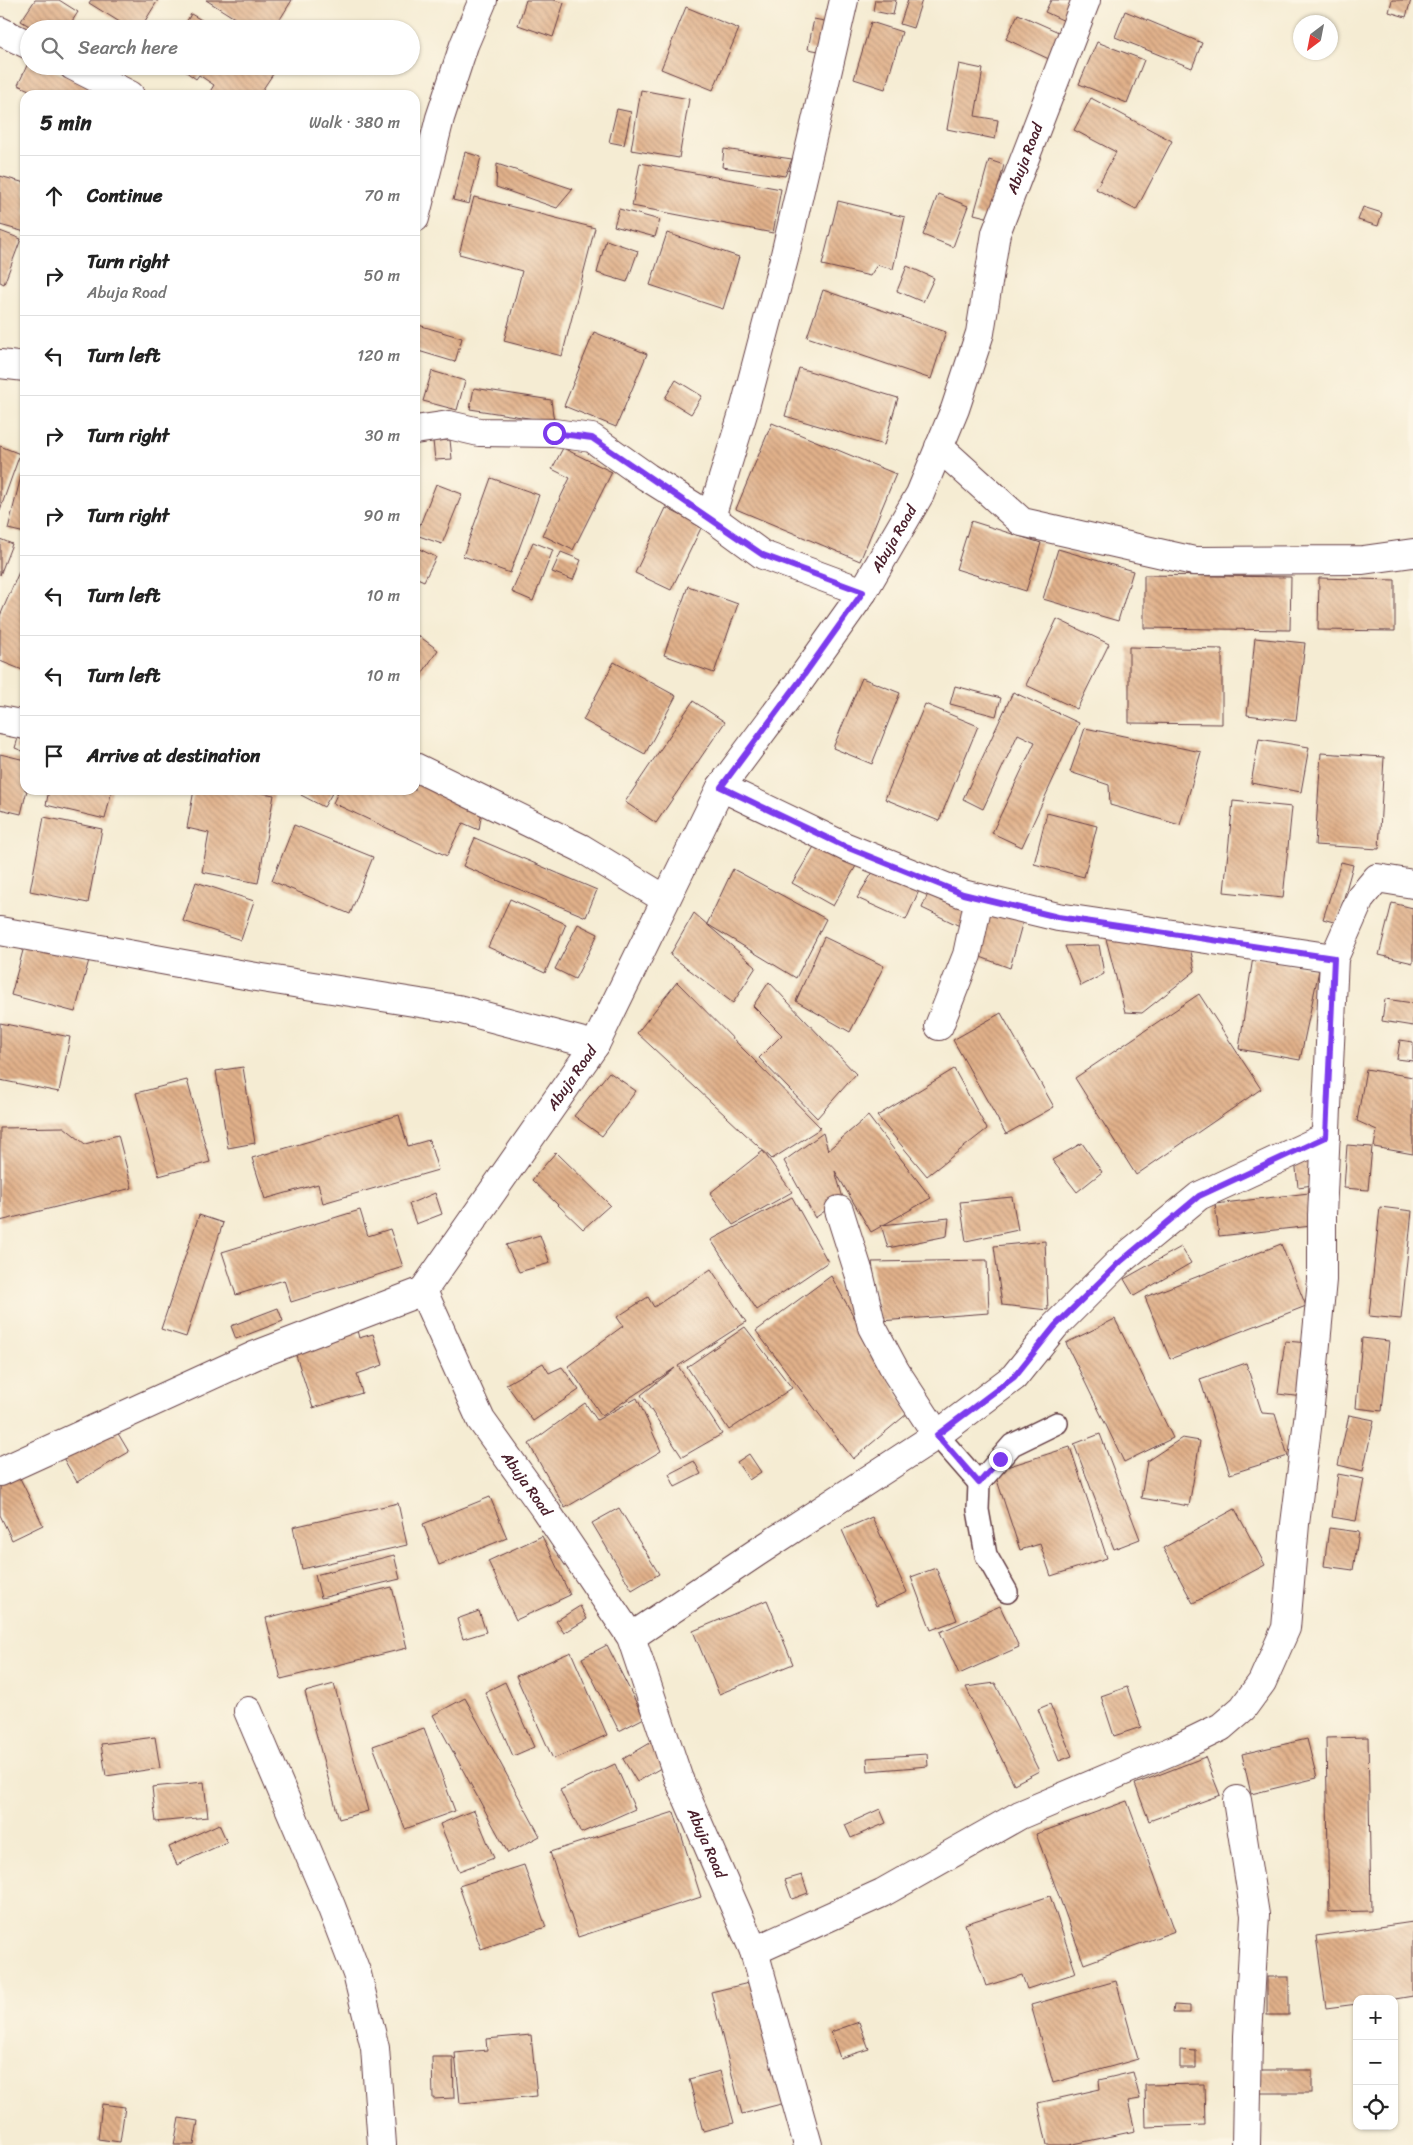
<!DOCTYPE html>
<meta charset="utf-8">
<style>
body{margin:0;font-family:Sriracha,sans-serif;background:#f2f2f2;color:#222}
.controls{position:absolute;right:15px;bottom:15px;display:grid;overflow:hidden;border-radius:10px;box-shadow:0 1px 4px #0004}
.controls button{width:45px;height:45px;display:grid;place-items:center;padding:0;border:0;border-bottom:1px solid #e0e0e0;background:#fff;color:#222;font:25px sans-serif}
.compass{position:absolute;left:1293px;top:15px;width:45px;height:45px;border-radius:50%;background:#fff;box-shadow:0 1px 4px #0004;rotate:212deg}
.stop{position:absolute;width:15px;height:15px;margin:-11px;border:4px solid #7c3aed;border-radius:50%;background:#fff}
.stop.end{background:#7c3aed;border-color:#fff;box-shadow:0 1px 5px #0008}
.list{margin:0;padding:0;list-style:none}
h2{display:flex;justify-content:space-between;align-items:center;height:65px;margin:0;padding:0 20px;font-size:21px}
h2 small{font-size:16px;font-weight:400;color:#767676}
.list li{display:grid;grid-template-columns:32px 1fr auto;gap:15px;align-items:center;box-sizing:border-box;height:80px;padding:0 20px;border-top:1px solid #e0e0e0}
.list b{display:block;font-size:19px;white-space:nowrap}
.list p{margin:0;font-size:16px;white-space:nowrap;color:#767676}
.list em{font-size:16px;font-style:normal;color:#767676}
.icon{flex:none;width:28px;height:28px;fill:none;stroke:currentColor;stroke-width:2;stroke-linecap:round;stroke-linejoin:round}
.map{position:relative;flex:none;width:1413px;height:2145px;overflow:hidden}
.search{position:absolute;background:#fff;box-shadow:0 1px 4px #0004;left:20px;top:20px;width:400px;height:55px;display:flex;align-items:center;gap:12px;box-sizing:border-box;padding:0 18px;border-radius:28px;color:#767676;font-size:19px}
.panel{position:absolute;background:#fff;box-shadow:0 1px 4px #0004;left:20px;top:90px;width:400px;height:705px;border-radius:15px}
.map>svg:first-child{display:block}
.building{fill:url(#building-back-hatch)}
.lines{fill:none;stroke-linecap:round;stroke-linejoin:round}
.lane-casing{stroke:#643e44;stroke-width:24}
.street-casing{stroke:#643e44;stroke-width:30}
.lane{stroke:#fff;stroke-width:21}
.street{stroke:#fff;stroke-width:28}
.route{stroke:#7c3aed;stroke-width:6}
.labels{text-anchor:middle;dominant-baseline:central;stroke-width:4;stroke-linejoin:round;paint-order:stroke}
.street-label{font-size:15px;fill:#4a1f2b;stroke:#fcf5e5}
</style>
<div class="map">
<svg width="1413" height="2145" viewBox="0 0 1413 2145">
<defs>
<pattern id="building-back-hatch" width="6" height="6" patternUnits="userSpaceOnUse" patternTransform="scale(1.25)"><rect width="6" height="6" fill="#e1b18a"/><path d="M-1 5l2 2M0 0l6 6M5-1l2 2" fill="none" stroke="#b88f71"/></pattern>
</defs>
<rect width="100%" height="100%" fill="#fcf5e5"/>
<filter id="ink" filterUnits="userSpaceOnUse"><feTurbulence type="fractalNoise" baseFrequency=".02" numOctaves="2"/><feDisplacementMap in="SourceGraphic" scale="10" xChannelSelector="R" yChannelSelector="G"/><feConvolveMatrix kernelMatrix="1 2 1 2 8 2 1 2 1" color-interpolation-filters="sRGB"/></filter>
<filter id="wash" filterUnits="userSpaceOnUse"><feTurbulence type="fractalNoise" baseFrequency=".0096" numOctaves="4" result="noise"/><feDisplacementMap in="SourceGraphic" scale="20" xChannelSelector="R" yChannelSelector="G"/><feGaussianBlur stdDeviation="1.12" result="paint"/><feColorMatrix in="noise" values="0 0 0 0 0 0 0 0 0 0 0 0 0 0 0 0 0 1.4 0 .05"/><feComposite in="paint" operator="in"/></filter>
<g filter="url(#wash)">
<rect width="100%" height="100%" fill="#f5ecd3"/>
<g id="blocks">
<g class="building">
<polygon points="35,0 59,0 78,12 67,29 34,29 21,21"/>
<polygon points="91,0 158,0 140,29 131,29 89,3"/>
<polygon points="206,0 292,0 274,29 252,29"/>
<polygon points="526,0 554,0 564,3 553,37 518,25"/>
<polygon points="875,0 896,0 893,15 873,11"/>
<polygon points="908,0 922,0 913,28 900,24"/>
<polygon points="1051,0 1078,0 1069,23 1045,12"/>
<polygon points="1392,0 1411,0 1406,17 1389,12"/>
<polygon points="686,7 739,29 713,90 661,69"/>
<polygon points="1125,11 1202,43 1192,68 1115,37"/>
<polygon points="191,14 217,29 193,29 185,24"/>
<polygon points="1018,14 1063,34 1051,60 1006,39"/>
<polygon points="814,19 829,22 824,52 808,49"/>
<polygon points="871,22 902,32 885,89 854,79"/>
<polygon points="1097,42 1144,60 1127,103 1079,84"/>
<polygon points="29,61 29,66 43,66 101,92 100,95 40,95 18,85"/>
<polygon points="959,64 983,69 975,116 998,120 995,139 947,129"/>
<polygon points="178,66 275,66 277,68 259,95 208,95 214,85 199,75 196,79"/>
<polygon points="641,90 689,99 679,158 631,150"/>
<polygon points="1091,98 1172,141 1136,210 1096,189 1116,152 1074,130"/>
<polygon points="617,109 631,112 624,145 609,142"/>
<polygon points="724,149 792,159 785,176 722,167"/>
<polygon points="465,152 481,157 469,204 453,200"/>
<polygon points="989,160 1004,165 990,218 974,214"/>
<polygon points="640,163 781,189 773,233 632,206"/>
<polygon points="497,164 573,189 557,208 496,187"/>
<polygon points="0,176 25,183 25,232 0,225"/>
<polygon points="938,194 968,206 953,247 923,235"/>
<polygon points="474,197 595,228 562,356 504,341 522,271 459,254"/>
<polygon points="838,201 905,217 893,269 877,265 870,276 822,265"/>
<polygon points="1363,207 1382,213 1378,226 1358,220"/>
<polygon points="619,209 660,220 655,237 614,226"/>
<polygon points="0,231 21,239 4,284 0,282"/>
<polygon points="667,233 739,257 723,309 650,285"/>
<polygon points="606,240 638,251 627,282 597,273"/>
<polygon points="907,266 934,278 923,302 897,291"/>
<polygon points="823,290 946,332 931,379 807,337"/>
<polygon points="415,324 462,338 455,362 415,350"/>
<polygon points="594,332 647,354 616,427 564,406"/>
<polygon points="799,368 898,398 884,445 785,416"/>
<polygon points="432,371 465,381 457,410 423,401"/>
<polygon points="676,380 702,396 691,414 665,398"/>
<polygon points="474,388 551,400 554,422 470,409"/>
<polygon points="772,423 896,474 860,561 736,509"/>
<polygon points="450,440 452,459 435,460 433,441"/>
<polygon points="0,446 20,454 0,510"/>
<polygon points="563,448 612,472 573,550 542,535 570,478 552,469"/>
<polygon points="21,476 25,477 25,533 8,529"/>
<polygon points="491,478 539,495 510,573 463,556"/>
<polygon points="436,484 462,494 442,544 416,535"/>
<polygon points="666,508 702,526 671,590 635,573"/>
<polygon points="971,521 1041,543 1026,591 956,569"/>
<polygon points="0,539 12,544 0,575"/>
<polygon points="533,542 553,550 533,601 512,592"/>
<polygon points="415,547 436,557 424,581 415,577"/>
<polygon points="1058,549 1133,571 1118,621 1043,599"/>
<polygon points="561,552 581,560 573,580 552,572"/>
<polygon points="25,558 25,671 0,661 0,616"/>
<polygon points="1144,575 1291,577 1290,630 1144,628"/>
<polygon points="1319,578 1395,580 1395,631 1318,630"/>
<polygon points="688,586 738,604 714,673 664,655"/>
<polygon points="1057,619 1109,644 1077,709 1026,685"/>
<polygon points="419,636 438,650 419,678 415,676 415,642"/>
<polygon points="1255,638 1305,643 1296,721 1247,715"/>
<polygon points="1129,647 1222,649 1222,724 1129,723"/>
<polygon points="614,662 676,696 645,754 583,720"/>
<polygon points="862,678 900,693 872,764 833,748"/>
<polygon points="955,686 1001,698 996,716 950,704"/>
<polygon points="1013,692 1079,723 1022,847 992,833 1035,742 1018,734 983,809 963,799"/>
<polygon points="693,701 725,722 656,823 625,802"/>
<polygon points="925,704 978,726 939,821 885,799"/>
<polygon points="1085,728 1201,752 1180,825 1110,805 1109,785 1070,772"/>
<polygon points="19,735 25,737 25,752 15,748"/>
<polygon points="1259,739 1309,747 1301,792 1251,783"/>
<polygon points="1321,753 1384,757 1379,849 1315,845"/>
<polygon points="0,754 25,760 25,790 27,790 21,814 0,809"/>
<polygon points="415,779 482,810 479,830 463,823 447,856 333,803 339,790 415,790"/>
<polygon points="49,790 112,790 105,819 46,805"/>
<polygon points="194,790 246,790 274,795 258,883 202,872 209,833 187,828"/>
<polygon points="304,790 334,790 324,807 301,795"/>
<polygon points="1233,801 1292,807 1283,898 1224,892"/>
<polygon points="1047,813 1097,826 1084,877 1034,864"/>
<polygon points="44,817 102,829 88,903 30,891"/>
<polygon points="294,825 373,857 350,914 272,881"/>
<polygon points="475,838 597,890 586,917 463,866"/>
<polygon points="815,845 860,859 833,906 792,883"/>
<polygon points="1341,862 1353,865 1337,923 1323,919"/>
<polygon points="876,867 921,886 906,920 857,898"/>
<polygon points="733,869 826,919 796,978 707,924"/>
<polygon points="196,882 254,901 241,940 183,921"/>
<polygon points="930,889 973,907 966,929 922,908"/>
<polygon points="510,899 566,924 545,973 488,947"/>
<polygon points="1392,903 1413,908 1413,963 1379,955"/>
<polygon points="982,911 1024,917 1010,968 975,955"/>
<polygon points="694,913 756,967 733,1003 670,955"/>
<polygon points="578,924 598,934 575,979 555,969"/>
<polygon points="1105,935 1190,947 1195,971 1142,1013 1125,1012"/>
<polygon points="824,937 884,966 850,1032 796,1001"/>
<polygon points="25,943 89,960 75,1012 11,995"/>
<polygon points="1099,945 1104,974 1081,986 1065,946"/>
<polygon points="1253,957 1319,970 1300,1060 1239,1049"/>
<polygon points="677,982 821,1128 772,1159 637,1033"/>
<polygon points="769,982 856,1074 817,1118 759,1058 782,1035 753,1006"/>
<polygon points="1199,994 1261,1089 1136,1175 1075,1078"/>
<polygon points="1385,999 1413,1003 1413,1026 1382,1021"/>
<polygon points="1001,1013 1054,1107 1006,1134 953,1040"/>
<polygon points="0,1023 70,1037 59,1092 0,1080"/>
<polygon points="1400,1040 1413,1042 1413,1061 1397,1059"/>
<polygon points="243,1067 255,1143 228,1148 216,1071"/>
<polygon points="954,1069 987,1129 927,1176 877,1116"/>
<polygon points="1366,1069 1413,1077 1413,1154 1374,1147 1377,1130 1357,1121"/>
<polygon points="609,1072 636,1091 602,1136 574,1116"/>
<polygon points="187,1080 210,1162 159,1176 136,1093"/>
<polygon points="399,1115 408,1146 429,1140 438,1170 323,1203 318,1184 265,1199 252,1158"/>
<polygon points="868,1116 931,1198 871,1232 835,1171 843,1198 815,1218 784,1161 823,1133 828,1150"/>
<polygon points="64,1127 85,1144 118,1135 132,1188 0,1221 0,1128"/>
<polygon points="1082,1143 1102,1172 1077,1192 1052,1160"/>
<polygon points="1347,1145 1372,1147 1368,1190 1344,1188"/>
<polygon points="763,1151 792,1192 733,1225 710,1193"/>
<polygon points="556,1152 610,1205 583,1229 532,1180"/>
<polygon points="1310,1158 1313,1185 1298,1187 1295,1159"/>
<polygon points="435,1193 442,1214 416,1224 409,1204"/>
<polygon points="1309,1193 1312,1226 1219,1236 1215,1204"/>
<polygon points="792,1197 828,1262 757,1310 711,1240"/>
<polygon points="1012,1197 1018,1230 966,1241 960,1202"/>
<polygon points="1380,1207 1412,1211 1401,1319 1369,1316"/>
<polygon points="360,1210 368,1236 390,1229 403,1267 291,1302 284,1280 236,1295 222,1252"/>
<polygon points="199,1215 223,1223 186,1337 161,1329"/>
<polygon points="949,1218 947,1236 888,1248 881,1225"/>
<polygon points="540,1235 550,1263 519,1272 506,1245"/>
<polygon points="1045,1241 1048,1310 1002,1305 994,1246"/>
<polygon points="1281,1244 1306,1306 1170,1359 1145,1297"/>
<polygon points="1181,1247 1191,1263 1134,1296 1124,1279"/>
<polygon points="987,1260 989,1313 880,1321 872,1262"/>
<polygon points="711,1269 746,1322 678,1366 722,1434 682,1457 641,1395 675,1368 602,1416 568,1366 623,1326 617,1317 648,1297 654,1307"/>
<polygon points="831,1276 908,1413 853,1459 756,1331"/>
<polygon points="278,1308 283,1321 236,1339 231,1326"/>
<polygon points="1115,1319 1173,1438 1124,1462 1066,1343"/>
<polygon points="355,1323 359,1338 373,1334 383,1365 357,1374 362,1393 313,1408 292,1343"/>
<polygon points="745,1327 792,1388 729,1430 687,1367"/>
<polygon points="1362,1338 1389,1341 1382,1411 1356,1408"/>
<polygon points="1285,1341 1309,1343 1303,1397 1278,1394"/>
<polygon points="543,1363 549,1373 562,1367 579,1390 533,1421 506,1384"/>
<polygon points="1246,1363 1262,1413 1275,1414 1288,1456 1230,1474 1200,1379"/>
<polygon points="637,1398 661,1451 565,1508 529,1444 585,1403 597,1420"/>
<polygon points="1349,1415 1374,1420 1363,1471 1338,1465"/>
<polygon points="110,1420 129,1452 77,1482 58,1449"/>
<polygon points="1100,1434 1140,1539 1114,1549 1074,1444"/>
<polygon points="1182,1438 1200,1441 1189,1506 1141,1498 1147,1461"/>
<polygon points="1070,1447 1107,1558 1051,1576 1040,1544 1020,1550 994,1471"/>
<polygon points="749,1454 761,1472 749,1480 737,1462"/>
<polygon points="694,1461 701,1474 675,1487 669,1474"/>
<polygon points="16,1470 43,1525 12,1540 0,1515 0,1478"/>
<polygon points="1338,1474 1364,1479 1356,1521 1332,1517"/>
<polygon points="490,1497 507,1538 439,1565 423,1524"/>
<polygon points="398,1503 407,1545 302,1569 293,1527"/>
<polygon points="619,1508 659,1574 632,1590 592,1523"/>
<polygon points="1235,1509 1265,1565 1193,1603 1163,1548"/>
<polygon points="872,1517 907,1592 876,1606 842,1530"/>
<polygon points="1329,1528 1359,1532 1353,1570 1324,1566"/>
<polygon points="542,1536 570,1595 516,1620 488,1561"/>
<polygon points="394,1555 400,1579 321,1598 315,1575"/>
<polygon points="936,1568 957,1620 931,1630 911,1577"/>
<polygon points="392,1587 407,1648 281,1679 266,1618"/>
<polygon points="767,1600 793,1664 719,1694 693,1631"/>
<polygon points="580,1606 587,1619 564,1633 556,1621"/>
<polygon points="1000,1606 1019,1647 959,1674 940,1632"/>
<polygon points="479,1611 486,1632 463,1639 457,1619"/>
<polygon points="607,1645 644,1718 619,1731 582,1658"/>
<polygon points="571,1652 607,1735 553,1759 516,1676"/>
<polygon points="505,1682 534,1747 513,1756 485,1692"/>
<polygon points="995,1683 1039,1771 1014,1784 966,1687"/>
<polygon points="334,1684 368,1811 339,1819 305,1692"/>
<polygon points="1127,1687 1141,1727 1114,1736 1101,1696"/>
<polygon points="465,1698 540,1836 508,1853 433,1715"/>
<polygon points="1050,1704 1072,1756 1059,1761 1038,1709"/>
<polygon points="424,1728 455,1811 405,1829 373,1746"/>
<polygon points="155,1737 160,1768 106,1776 101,1744"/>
<polygon points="1368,1737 1371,1911 1329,1912 1326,1738"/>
<polygon points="657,1739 671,1762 637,1782 623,1759"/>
<polygon points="1307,1739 1317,1778 1251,1794 1242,1754"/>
<polygon points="927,1754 928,1766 868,1771 867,1758"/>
<polygon points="1205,1757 1220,1795 1149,1821 1135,1784"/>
<polygon points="615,1764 635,1809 581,1833 560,1790"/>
<polygon points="204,1782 208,1817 156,1822 152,1787"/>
<polygon points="1127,1801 1175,1931 1084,1964 1036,1834"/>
<polygon points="880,1809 886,1823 851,1838 845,1825"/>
<polygon points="474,1810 494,1858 459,1871 440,1824"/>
<polygon points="674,1812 701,1897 578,1937 550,1852"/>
<polygon points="219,1824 227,1842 177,1865 169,1847"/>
<polygon points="524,1865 546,1927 481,1949 459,1886"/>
<polygon points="802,1875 808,1893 792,1899 785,1880"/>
<polygon points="1050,1896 1076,1973 1027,1989 1022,1975 986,1986 965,1924"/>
<polygon points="1413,1922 1413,1996 1395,1999 1357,1999 1357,2004 1326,2008 1316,1936"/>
<rect x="1267" y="1977" width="22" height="38"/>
<polygon points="1116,1981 1138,2059 1053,2083 1031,2005"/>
<polygon points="753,1982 785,2103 742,2114 711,1992"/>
<polygon points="1174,2005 1190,2006 1190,2013 1173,2013"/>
<polygon points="859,2022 869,2049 840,2058 831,2032"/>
<polygon points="531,2035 537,2096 460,2103 455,2053 487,2050 486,2039"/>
<polygon points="1180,2050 1196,2051 1196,2068 1180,2068"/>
<polygon points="432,2057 453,2057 454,2098 433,2099"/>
<rect x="1256" y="2070" width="56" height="23"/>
<polygon points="720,2071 734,2123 703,2131 689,2079"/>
<polygon points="1133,2072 1140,2099 1128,2101 1135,2131 1069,2145 1047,2145 1038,2103 1100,2089 1099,2080"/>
<polygon points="1204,2084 1205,2125 1146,2127 1145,2085"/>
<polygon points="102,2104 125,2107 120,2142 98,2139"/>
<polygon points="179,2118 198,2121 194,2145 174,2145"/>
</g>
</g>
</g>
<g filter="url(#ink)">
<use href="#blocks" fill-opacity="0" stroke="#643e44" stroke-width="1"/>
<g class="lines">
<g class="lane-casing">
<g id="lane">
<polyline points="937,1435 979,1483"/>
<polyline points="1007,1592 986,1555 978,1510 979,1483 1012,1445 1057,1423"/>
</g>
</g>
<g class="street-casing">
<g id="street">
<polyline points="0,31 29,45"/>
<polyline points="73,66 130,95"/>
<polyline points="415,218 440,118 464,45 483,0"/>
<polyline points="0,364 25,367"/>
<polyline points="415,430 449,425 479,432 554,433 592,438 647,477 711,517 763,555 863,592"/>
<polyline points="939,447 1022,522 1194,561 1363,560 1413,553"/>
<polyline points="711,517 745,407 784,259 844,0"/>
<polyline points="0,720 25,725"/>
<polyline points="415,767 581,848 665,899"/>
<polyline points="721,787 846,847 963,894 1058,917 1334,958"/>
<polyline points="0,931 256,977 458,1009 595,1045"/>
<polyline points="939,1026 967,955 979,898"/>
<polyline points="839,1210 859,1273 872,1327 896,1372 937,1435"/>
<path id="s1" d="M423 1291 595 1045 721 787 799 682 863 592 920 494 955 409 980 333 996 233 1086 0"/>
<path id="s2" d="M423 1291 481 1420 544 1508 631 1637 678 1777 754 1951 808 2145"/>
<polyline points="0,1472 256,1355 423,1291"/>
<polyline points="631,1637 756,1553 937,1435 1014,1377 1055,1326 1120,1261 1199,1196 1326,1137"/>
<polyline points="248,1711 331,1906 357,1974 375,2048 382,2145"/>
<polyline points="1237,1800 1255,1915 1248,2036 1246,2145"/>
<polyline points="754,1951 882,1893 1020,1815 1176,1749 1221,1727 1243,1708 1262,1682 1286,1628 1295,1524 1311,1396 1322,1280 1322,1215 1334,958 1361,897 1377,878 1413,884"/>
</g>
</g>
<use href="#lane" class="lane"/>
<use href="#street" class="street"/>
</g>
</g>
<g class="lines" filter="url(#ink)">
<polyline class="route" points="554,433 592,438 763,555 863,592 799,682 721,787 846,847 963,894 1058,917 1334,958 1326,1137 1199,1196 1120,1262 1055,1326 1014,1377 937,1435 979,1483 1000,1459"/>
</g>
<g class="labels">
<g class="street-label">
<text stroke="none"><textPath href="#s1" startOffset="1295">Abuja Road</textPath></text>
<text stroke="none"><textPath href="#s1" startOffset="890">Abuja Road</textPath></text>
<text stroke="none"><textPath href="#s1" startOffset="260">Abuja Road</textPath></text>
<text stroke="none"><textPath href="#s2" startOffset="220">Abuja Road</textPath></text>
<text stroke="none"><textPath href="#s2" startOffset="625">Abuja Road</textPath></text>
</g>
</g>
</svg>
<div class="controls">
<button>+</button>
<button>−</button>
<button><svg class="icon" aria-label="locate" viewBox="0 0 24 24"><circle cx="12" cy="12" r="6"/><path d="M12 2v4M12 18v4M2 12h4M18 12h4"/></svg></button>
</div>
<svg class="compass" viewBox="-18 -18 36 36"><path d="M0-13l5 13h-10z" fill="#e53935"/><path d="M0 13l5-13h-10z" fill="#767676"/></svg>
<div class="stop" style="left:554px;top:433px"></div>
<div class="stop end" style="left:1000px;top:1459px"></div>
<div class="search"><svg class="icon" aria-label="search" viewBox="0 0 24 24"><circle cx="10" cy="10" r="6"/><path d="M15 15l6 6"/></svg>Search here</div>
<section class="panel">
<h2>5 min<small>Walk · 380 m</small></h2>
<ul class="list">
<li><svg class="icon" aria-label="ahead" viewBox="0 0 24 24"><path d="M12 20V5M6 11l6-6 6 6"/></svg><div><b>Continue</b></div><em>70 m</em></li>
<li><svg class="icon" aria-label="right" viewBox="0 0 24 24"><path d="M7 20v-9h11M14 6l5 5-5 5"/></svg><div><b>Turn right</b><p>Abuja Road</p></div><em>50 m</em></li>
<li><svg class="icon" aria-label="left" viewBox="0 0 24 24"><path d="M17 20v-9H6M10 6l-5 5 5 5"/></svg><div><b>Turn left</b></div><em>120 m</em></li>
<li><svg class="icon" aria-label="right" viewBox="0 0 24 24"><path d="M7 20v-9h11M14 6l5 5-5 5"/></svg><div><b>Turn right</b></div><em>30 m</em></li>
<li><svg class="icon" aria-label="right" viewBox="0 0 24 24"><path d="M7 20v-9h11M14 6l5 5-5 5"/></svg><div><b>Turn right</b></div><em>90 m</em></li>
<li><svg class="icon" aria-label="left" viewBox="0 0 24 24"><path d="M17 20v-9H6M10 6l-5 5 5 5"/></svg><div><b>Turn left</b></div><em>10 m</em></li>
<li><svg class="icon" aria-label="left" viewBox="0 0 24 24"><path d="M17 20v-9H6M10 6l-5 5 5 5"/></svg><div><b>Turn left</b></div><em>10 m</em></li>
<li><svg class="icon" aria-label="arrive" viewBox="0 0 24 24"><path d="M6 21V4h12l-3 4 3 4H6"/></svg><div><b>Arrive at destination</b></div></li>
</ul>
</section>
</div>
